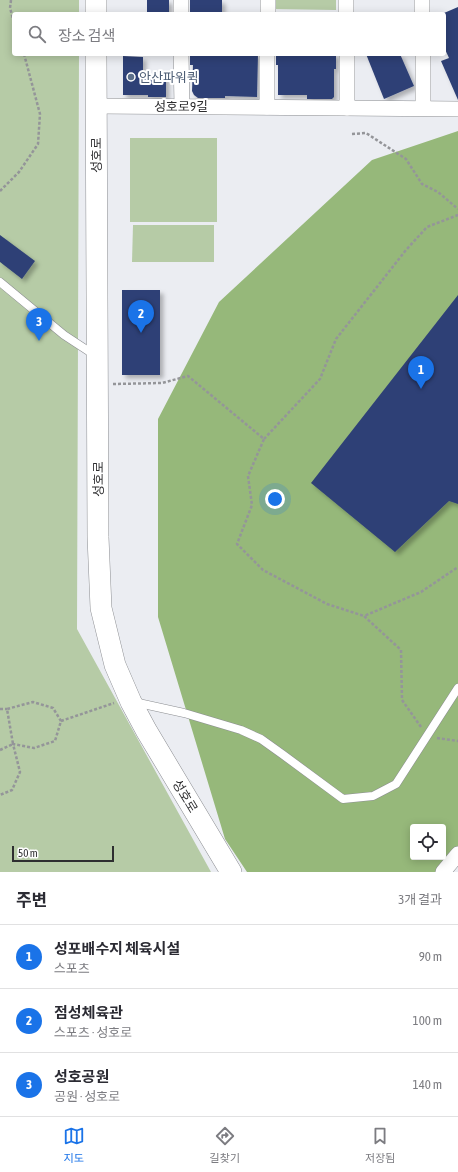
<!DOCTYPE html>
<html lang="ko">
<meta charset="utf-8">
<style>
body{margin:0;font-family:"Asap Condensed","Noto Sans KR",sans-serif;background:#f7f7f7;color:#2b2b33}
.controls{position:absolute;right:12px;bottom:12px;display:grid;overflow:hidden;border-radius:4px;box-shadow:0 2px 10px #0003}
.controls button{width:36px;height:36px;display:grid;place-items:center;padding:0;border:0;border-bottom:1px solid #e1e1e2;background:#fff;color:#2b2b33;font:20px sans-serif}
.scale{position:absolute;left:12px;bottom:10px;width:102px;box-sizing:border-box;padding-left:4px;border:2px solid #2e2e30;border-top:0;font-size:11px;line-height:14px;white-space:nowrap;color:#2e2e30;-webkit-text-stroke:3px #fff;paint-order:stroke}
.you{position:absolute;left:275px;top:499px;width:14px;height:14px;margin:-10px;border:3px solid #fff;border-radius:50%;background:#1a73e8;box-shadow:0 0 0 6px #1a73e833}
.badge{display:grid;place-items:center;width:26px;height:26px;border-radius:50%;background:#1a73e8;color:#fff;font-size:13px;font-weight:700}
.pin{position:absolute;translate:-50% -33px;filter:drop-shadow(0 1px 2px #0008)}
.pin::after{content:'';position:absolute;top:21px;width:14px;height:12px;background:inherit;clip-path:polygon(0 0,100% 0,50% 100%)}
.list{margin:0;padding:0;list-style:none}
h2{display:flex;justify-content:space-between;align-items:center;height:52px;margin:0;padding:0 16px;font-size:17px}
h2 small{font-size:13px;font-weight:400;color:#7c7c81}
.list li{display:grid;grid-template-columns:26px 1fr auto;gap:12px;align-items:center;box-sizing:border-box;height:64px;padding:0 16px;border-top:1px solid #e1e1e2}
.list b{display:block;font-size:15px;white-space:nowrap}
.list p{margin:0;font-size:13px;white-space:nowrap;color:#7c7c81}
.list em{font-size:13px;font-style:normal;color:#7c7c81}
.icon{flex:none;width:22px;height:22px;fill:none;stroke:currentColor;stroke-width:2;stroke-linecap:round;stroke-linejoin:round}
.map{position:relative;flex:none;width:458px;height:872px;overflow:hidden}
.search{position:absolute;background:#fff;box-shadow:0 2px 10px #0003;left:12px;right:12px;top:12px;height:44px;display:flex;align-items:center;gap:10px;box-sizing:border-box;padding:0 14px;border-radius:4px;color:#7c7c81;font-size:15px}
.sheet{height:244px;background:#fff}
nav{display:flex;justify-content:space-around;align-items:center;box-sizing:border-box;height:56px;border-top:1px solid #e1e1e2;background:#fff;font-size:11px;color:#7c7c81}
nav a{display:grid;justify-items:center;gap:2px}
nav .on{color:#1a73e8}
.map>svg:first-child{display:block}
.green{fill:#b6cba6}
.forest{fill:#96b87a;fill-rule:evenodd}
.building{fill:#2f4176;filter:url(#shadow)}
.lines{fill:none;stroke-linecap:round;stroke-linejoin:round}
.lane-casing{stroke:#8c8e92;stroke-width:9}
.street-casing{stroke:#8c8e92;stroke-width:16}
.secondary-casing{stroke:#8c8e92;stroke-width:22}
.path{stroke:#949599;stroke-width:2.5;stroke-dasharray:3 2;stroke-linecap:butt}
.lane{stroke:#fff;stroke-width:8}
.street{stroke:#fff;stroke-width:15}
.secondary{stroke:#fff;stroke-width:21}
.service-dot{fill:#5c6f8a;stroke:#fff;stroke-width:1.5}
.labels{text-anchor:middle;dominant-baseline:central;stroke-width:4;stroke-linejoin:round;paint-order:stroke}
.service-label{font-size:13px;fill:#4e5e75;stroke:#fff;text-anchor:start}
.street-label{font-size:13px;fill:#2e2e30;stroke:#fff}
</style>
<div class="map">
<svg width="458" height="872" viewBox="0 0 458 872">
<defs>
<filter id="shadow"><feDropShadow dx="3.5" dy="3.5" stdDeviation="2" flood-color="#0004"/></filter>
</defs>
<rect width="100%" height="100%" fill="#ebedf2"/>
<g class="green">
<polygon points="0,0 79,0 79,14 14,14 14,54 79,54 77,629 211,872 0,872"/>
<polygon points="272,0 336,0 336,10 271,9"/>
<rect x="130" y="138" width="87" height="84"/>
<polygon points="133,225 214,225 214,262 132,262"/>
</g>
<path class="forest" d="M458 131V846L437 872H247L225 839 158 617V419L219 302 372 160ZM413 827H443V857H413Z"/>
<g class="building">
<rect x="147" y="0" width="22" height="14"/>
<rect x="190" y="0" width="32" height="14"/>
<polygon points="458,7 458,100 441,61 449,58 444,47 444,13"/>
<polygon points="190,54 258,54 257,97 225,96 225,98 198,98 194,95 192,91 193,65 190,65"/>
<polygon points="276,54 336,54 336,69 334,69 334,97 332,99 307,99 307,95 278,95 278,65 276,65"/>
<polygon points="366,54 400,54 414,86 384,99"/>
<polygon points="123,56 143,57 143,75 166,75 166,97 148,97 148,95 123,95"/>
<polygon points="0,235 35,261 22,279 0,262"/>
<rect x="122" y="290" width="38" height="85"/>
<polygon points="458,295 458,504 449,501 395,552 311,483"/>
</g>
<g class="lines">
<g class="lane-casing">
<g id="lane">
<polyline points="0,282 64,335 96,356"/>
<polyline points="134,702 184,713 241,730 261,739 282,754 343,799 373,796 396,784 458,688"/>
</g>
</g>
<g class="street-casing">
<g id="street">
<polyline points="181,0 181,14"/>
<polyline points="346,0 346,14"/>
<polyline points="422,0 422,14"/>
<polyline points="268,14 268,0"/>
<polyline points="181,54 182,106"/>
<polyline points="347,54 347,108"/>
<polyline points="423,54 423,108"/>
<polyline points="96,106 458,109"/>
<polyline points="267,107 267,54"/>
<polyline points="443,872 458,854"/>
</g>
</g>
<g class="secondary-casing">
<g id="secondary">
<polyline points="96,0 96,14"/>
<polyline points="96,54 98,537 101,608 115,665 131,702 146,730 231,872"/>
</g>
</g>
<g class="path">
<polyline points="11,0 10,8 14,22"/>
<polyline points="352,134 366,133 406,159 422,184 438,192 458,209"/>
<polyline points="0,191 19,172 38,144 40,114 24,54"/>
<polyline points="113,384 162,383 188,376 264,439 248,476 252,505 237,544 263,570 327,604 364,616"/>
<polyline points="264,439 320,379 336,339 406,250 427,227 458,215"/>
<polyline points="0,709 7,709"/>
<polyline points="61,721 114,703"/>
<polyline points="421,727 402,700 401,650 364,616 421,592 458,567"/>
<polyline points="437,738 458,741"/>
<polyline points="0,750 13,744 7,709 33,702 53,708 61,721 55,741 34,748 13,744 20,772 12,790 0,795"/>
</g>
<use href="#lane" class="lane"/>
<use href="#street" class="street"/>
<use href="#secondary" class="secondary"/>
</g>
<circle class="service-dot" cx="131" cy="77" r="4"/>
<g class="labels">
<g class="service-label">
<text x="139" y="77">안산파워퀵</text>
</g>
<g class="street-label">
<text x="181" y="106">성호로9길</text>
<text transform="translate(96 155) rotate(-90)">성호로</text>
<text transform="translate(98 479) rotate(-90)">성호로</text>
<text transform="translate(185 796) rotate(59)">성호로</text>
</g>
</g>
</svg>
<div class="controls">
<button><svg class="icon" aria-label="locate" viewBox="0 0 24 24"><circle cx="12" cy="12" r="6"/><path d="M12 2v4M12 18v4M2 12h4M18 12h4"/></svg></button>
</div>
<div class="scale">50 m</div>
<div class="you"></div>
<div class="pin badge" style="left:421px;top:389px">1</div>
<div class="pin badge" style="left:141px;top:333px">2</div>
<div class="pin badge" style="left:39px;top:341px">3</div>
<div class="search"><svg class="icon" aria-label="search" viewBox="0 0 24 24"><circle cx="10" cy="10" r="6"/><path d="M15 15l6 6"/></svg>장소 검색</div>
</div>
<section class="sheet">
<h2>주변<small>3개 결과</small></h2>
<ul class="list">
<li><span class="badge">1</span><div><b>성포배수지 체육시설</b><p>스포츠</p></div><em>90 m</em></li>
<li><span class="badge">2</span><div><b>점성체육관</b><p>스포츠 · 성호로</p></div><em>100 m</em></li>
<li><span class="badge">3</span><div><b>성호공원</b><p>공원 · 성호로</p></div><em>140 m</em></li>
</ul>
</section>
<nav>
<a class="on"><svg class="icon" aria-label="map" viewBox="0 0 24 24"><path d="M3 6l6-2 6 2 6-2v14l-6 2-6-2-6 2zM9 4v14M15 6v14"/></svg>지도</a>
<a><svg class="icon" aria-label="directions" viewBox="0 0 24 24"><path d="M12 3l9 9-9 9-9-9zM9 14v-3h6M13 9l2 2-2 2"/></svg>길찾기</a>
<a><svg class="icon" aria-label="saved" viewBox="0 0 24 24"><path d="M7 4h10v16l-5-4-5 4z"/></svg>저장됨</a>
</nav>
